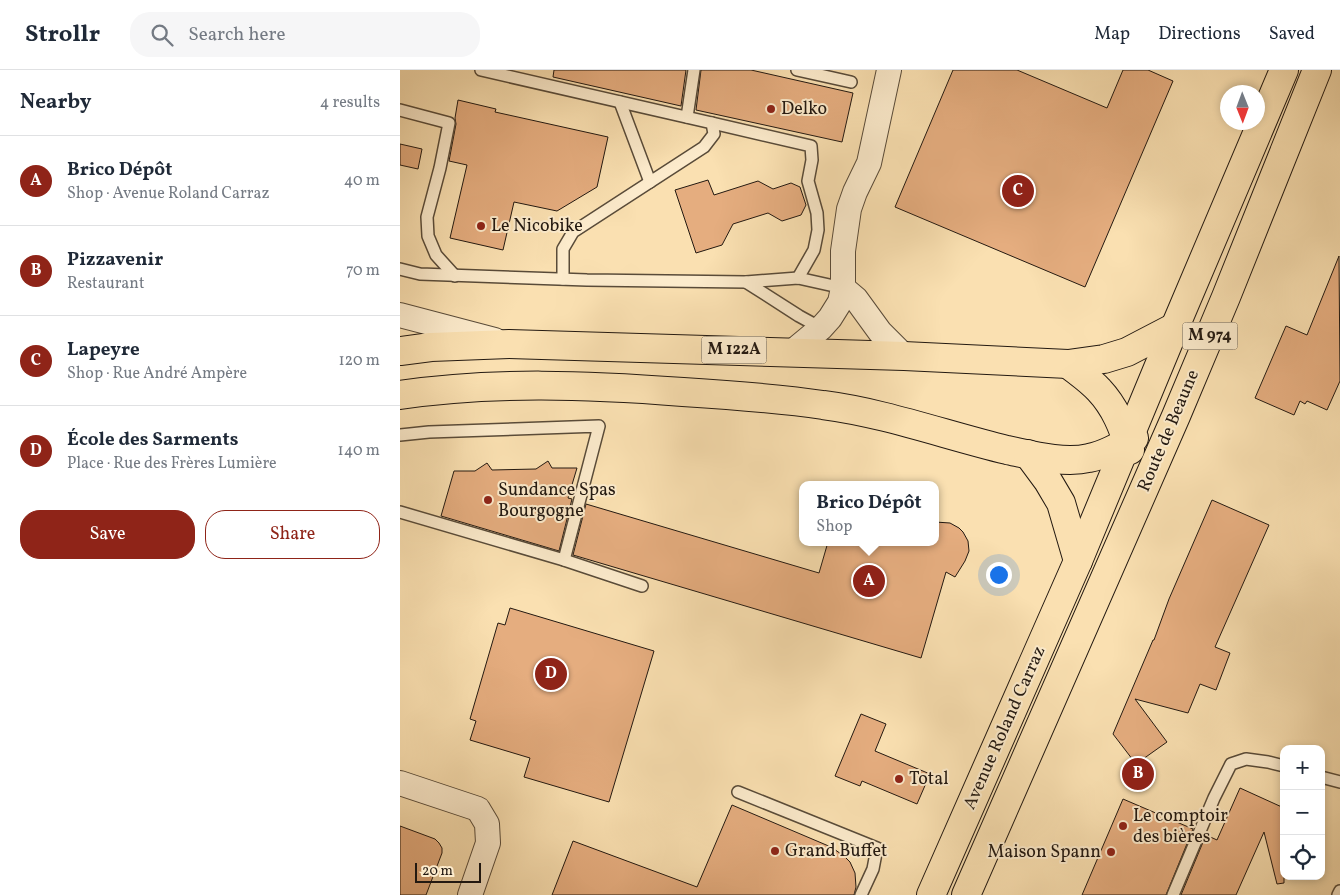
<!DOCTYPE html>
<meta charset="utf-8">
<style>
body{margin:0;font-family:Vollkorn,serif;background:#f6f6f7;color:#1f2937}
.controls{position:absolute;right:15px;bottom:15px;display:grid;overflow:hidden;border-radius:10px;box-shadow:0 2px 8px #0003}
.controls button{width:45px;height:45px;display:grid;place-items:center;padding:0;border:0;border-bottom:1px solid #e0e1e3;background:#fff;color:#1f2937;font:25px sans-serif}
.compass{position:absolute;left:820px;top:15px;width:45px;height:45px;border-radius:50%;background:#fff;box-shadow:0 2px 8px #0003;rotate:179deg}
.scale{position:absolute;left:15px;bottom:12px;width:66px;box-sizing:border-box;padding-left:5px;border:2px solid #231911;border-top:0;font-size:14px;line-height:18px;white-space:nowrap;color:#231911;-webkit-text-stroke:4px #fcebcc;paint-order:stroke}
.you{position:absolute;left:598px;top:504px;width:18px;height:18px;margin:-12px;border:4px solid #fff;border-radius:50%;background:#1a73e8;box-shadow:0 0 0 8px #1a73e833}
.badge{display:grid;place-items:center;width:32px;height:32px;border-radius:50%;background:#8f2418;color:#fff;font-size:16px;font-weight:700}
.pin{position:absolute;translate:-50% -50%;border:2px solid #fff;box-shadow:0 1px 5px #0006}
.popup{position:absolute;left:399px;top:411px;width:140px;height:65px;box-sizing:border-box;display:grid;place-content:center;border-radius:10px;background:#fff;filter:drop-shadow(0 1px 4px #0005);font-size:16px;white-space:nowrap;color:#747a83}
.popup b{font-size:19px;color:#1f2937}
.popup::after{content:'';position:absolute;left:50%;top:100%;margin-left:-10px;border:10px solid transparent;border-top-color:#fff}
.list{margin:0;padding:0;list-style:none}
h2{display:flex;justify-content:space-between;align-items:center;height:65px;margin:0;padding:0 20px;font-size:21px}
h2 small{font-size:16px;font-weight:400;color:#747a83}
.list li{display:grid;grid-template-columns:32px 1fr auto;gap:15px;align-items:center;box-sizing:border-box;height:90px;padding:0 20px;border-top:1px solid #e0e1e3}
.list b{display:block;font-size:19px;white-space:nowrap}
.list p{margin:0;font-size:16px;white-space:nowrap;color:#747a83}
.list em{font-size:16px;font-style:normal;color:#747a83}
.actions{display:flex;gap:10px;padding:15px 20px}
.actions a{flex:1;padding:11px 0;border:1px solid #8f2418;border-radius:20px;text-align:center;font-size:18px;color:#8f2418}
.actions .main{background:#8f2418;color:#fff}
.icon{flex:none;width:28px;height:28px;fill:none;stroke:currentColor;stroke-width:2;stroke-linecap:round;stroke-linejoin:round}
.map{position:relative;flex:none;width:940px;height:825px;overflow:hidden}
header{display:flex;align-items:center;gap:30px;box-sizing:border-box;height:70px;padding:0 25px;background:#fff;border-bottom:1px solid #e0e1e3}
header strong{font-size:24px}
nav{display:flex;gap:28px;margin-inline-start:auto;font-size:18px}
.search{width:350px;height:45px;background:#f6f6f7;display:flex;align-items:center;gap:12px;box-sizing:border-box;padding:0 18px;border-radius:20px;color:#747a83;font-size:19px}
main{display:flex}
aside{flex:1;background:#fff}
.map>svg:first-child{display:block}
.building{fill:#e5ad7f;stroke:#231911}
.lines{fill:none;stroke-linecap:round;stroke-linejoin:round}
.lane-casing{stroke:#594b39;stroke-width:14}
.street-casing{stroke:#594b39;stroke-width:26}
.primary-casing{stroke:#231911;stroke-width:30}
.lane{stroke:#fcebcc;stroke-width:11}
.street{stroke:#fcebcc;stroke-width:24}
.primary{stroke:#fae0b1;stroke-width:28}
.poi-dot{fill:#8f2418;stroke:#fcebcc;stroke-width:2}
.labels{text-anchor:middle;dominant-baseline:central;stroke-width:4;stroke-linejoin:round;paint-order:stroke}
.shield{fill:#fcebcc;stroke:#645849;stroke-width:1}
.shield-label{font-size:16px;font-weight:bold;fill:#231911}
.poi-label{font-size:18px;fill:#231911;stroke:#fcebcc;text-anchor:start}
.street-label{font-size:18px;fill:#231911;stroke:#fcebcc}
</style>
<header>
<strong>Strollr</strong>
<div class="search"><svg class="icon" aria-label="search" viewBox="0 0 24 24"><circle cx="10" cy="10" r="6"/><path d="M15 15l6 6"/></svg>Search here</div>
<nav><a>Map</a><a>Directions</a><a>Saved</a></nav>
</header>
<main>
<aside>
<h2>Nearby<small>4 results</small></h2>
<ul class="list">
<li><span class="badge">A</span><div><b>Brico Dépôt</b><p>Shop · Avenue Roland Carraz</p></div><em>40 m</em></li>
<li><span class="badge">B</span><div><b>Pizzavenir</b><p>Restaurant</p></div><em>70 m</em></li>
<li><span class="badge">C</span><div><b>Lapeyre</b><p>Shop · Rue André Ampère</p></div><em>120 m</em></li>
<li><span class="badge">D</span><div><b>École des Sarments</b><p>Place · Rue des Frères Lumière</p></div><em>140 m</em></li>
</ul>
<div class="actions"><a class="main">Save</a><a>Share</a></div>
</aside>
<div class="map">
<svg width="940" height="825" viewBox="0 0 940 825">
<rect width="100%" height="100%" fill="#fae0b1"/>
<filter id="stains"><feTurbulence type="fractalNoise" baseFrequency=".004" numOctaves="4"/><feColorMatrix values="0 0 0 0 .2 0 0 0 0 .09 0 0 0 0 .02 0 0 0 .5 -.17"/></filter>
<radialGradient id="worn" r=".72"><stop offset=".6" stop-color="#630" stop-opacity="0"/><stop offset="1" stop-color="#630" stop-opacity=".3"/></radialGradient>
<g class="building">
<polygon points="154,0 286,0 281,36 153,7"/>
<polygon points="301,0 351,0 453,23 442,72 296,40"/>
<polygon points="553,0 617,0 707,38 723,0 748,0 773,11 685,217 495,137"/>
<polygon points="58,30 96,39 95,42 208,67 197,117 157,141 114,132 103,180 50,168 67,95 49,91 56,54 55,48"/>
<polygon points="0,74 22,79 18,99 0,95"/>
<polygon points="308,110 314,125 358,111 373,119 391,113 400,117 406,135 401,145 382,151 368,143 333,154 322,175 296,183 275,120"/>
<polygon points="939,186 940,311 927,340 907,331 905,334 900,331 894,345 855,328 886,256 907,265"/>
<polygon points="148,391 152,398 177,398 168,428 172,429 159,481 41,446 54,401 75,401 87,393 92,400 136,399"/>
<polygon points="812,430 869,455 815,577 830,583 816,620 800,614 788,643 735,629 767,672 736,694 713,664 753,570 754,570 769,529"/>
<polygon points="186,434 419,503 428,472 535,472 535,452 550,453 559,458 563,462 568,471 569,481 565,491 555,507 546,502 521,588 173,485"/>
<polygon points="110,538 254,581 209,732 124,707 130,688 70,670 76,651 70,649 98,553 105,555"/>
<polygon points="461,644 486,654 475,681 530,704 517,734 462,711 460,716 435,706"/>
<polygon points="840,718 884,738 884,813 877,814 864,762 836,825 781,825 806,765 817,770"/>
<polygon points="723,729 793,759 766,825 682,825"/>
<polygon points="332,735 431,777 444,786 450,792 455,803 456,817 454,825 152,825 173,771 297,817"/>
<polygon points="0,756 35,769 39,773 42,778 42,783 26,825 0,825"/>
</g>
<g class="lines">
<g class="lane-casing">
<g id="lane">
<polyline points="81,0 312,53 314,64 304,77 173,162 163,179 163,209"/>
<polyline points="397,0 451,12"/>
<polyline points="220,32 250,112"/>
<polyline points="0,40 49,53 40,98 27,147 28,166 36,185 55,206"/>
<polyline points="287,47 294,0"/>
<polyline points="312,53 411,76 412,90 408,111 417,143 418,160 414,180 398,208"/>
<polyline points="0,199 20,204 187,210 346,212 398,208 443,218"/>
<polyline points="346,212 399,246 421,258"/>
<polyline points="0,365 29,362 199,356 164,490"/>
<polyline points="0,442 164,490 242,516"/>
<polyline points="921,707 940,712"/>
<polyline points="338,722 477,778 473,799 461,825"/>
<polyline points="773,825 814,728 831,694 846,689 868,692 884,696"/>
<polyline points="938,825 940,821"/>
</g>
</g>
<g class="street-casing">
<g id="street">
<polyline points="443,218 456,229 480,262 504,286"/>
<polyline points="0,245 95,270"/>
<polyline points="392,282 421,258 430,248 440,232 443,218 443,181 449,139 455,122 469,93 489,0"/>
<polyline points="0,713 78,739 87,754 88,773 70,825"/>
</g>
</g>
<g class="primary-casing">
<g id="primary">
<polyline points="0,281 31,277 109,274 504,286 668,294 704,289 727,282 775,257"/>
<path d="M668 294C678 302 690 310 699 320 715 337 723 357 730 380"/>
<path d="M0 325C93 311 190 315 283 322 330 325 377 328 423 335 485 343 545 365 607 380 631 385 664 394 689 388 705 385 720 376 734 368"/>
<polyline points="628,384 648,411 661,433 678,491"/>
<polyline points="531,825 678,491 775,257 884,0"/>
<polyline points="566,825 776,346 826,227 917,0"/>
</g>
</g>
<use href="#lane" class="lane"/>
<use href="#street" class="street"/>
<use href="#primary" class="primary"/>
</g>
<g class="poi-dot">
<circle cx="371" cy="39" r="5"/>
<circle cx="81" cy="156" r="5"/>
<circle cx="88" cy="430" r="5"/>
<circle cx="499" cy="709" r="5"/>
<circle cx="723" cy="756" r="5"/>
<circle cx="375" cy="781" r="5"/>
<circle cx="711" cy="782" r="5"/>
</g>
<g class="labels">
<g class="shield">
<rect x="782.5" y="252.5" width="55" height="27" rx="4"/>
<rect x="301.5" y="266.5" width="65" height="27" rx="4"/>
</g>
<g class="shield-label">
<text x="810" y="266">M 974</text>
<text x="334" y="280">M 122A</text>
</g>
<g class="poi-label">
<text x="381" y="39">Delko</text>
<text x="91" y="156">Le Nicobike</text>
<text x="98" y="420">Sundance Spas<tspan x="98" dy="21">Bourgogne</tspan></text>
<text x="509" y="709">Total</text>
<text x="733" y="746">Le comptoir<tspan x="733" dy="21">des bières</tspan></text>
<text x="385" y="781">Grand Buffet</text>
<text x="701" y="782" text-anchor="end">Maison Spann</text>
</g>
<g class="street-label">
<text transform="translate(769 361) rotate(-67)">Route de Beaune</text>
<text transform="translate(605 658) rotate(-66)">Avenue Roland Carraz</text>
</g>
</g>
<rect width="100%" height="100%" filter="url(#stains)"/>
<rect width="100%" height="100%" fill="url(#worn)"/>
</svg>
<div class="controls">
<button>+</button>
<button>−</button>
<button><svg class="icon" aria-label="locate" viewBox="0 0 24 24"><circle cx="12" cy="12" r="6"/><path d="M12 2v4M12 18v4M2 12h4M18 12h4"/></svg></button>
</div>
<svg class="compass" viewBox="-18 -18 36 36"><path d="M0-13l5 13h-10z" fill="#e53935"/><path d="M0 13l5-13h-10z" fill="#747a83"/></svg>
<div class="scale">20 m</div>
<div class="you"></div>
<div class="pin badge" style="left:469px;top:511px">A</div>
<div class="popup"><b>Brico Dépôt</b>Shop</div>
<div class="pin badge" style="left:738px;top:704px">B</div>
<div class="pin badge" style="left:618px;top:121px">C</div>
<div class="pin badge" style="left:151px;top:604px">D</div>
</div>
</main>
